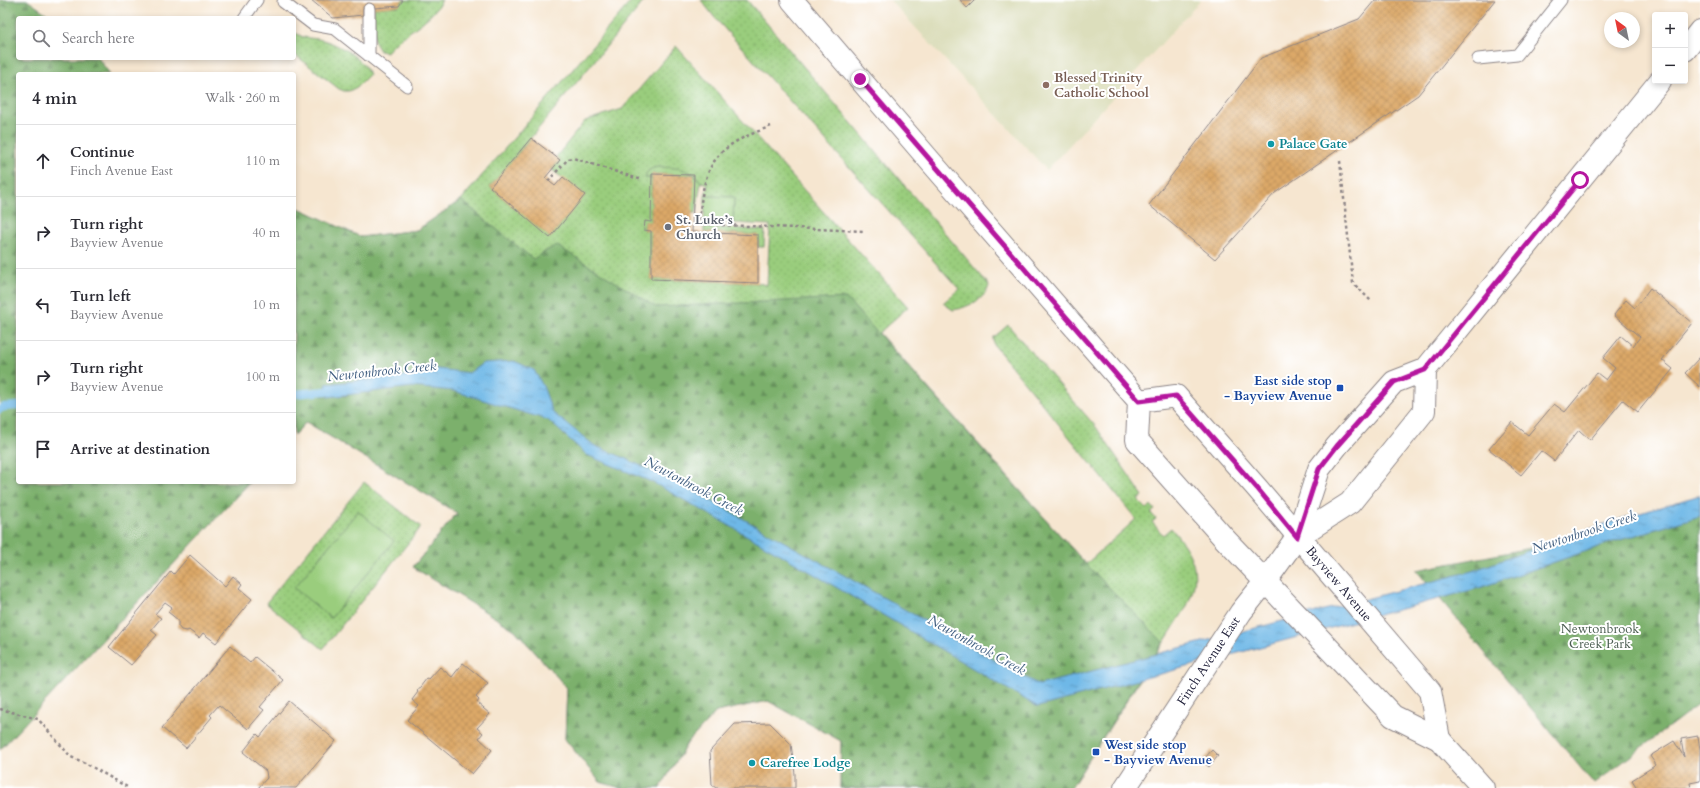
<!DOCTYPE html>
<meta charset="utf-8">
<style>
body{margin:0;font-family:Cardo,serif;background:#f7f7f7;color:#2b2b33}
.controls{position:absolute;right:12px;top:12px;display:grid;overflow:hidden;border-radius:4px;box-shadow:0 2px 6px #0003}
.controls button{width:36px;height:36px;display:grid;place-items:center;padding:0;border:0;border-bottom:1px solid #e1e1e2;background:#fff;color:#2b2b33;font:20px sans-serif}
.compass{position:absolute;left:1604px;top:12px;width:36px;height:36px;border-radius:50%;background:#fff;box-shadow:0 2px 6px #0003;rotate:327deg}
.stop{position:absolute;width:12px;height:12px;margin:-9px;border:3px solid #b5179e;border-radius:50%;background:#fff}
.stop.end{background:#b5179e;border-color:#fff;box-shadow:0 1px 4px #0008}
.list{margin:0;padding:0;list-style:none}
h2{display:flex;justify-content:space-between;align-items:center;height:52px;margin:0;padding:0 16px;font-size:17px}
h2 small{font-size:13px;font-weight:400;color:#7c7c81}
.list li{display:grid;grid-template-columns:26px 1fr auto;gap:12px;align-items:center;box-sizing:border-box;height:72px;padding:0 16px;border-top:1px solid #e1e1e2}
.list b{display:block;font-size:15px;white-space:nowrap}
.list p{margin:0;font-size:13px;white-space:nowrap;color:#7c7c81}
.list em{font-size:13px;font-style:normal;color:#7c7c81}
.icon{flex:none;width:22px;height:22px;fill:none;stroke:currentColor;stroke-width:2;stroke-linecap:round;stroke-linejoin:round}
.map{position:relative;flex:none;width:1700px;height:788px;overflow:hidden}
.search{position:absolute;background:#fff;box-shadow:0 2px 6px #0003;left:16px;top:16px;width:280px;height:44px;display:flex;align-items:center;gap:10px;box-sizing:border-box;padding:0 14px;border-radius:4px;color:#7c7c81;font-size:15px}
.panel{position:absolute;background:#fff;box-shadow:0 2px 6px #0003;left:16px;top:72px;width:280px;height:412px;border-radius:4px}
.map>svg:first-child{display:block}
.built{fill:#dcdebc}
.grass{fill:url(#grass-dots);stroke:#5e785c;fill-rule:evenodd}
.forest{fill:url(#forest-firs);stroke:#4e6954}
.garden{fill:#9acd7d;stroke:#5e785c}
.water{fill:url(#water-ripples);stroke:#486d91}
.lines{fill:none;stroke-linecap:round;stroke-linejoin:round}
.stream{stroke:#6eb8e7;stroke-width:8}
.building{fill:url(#building-cross-hatch)}
.lane-casing{stroke:#8c8486;stroke-width:13}
.secondary-casing{stroke:#8c8486;stroke-width:24}
.path{stroke:#8c8486;stroke-width:2.5;stroke-dasharray:3 3;stroke-linecap:butt}
.lane{stroke:#fff;stroke-width:11}
.secondary{stroke:#fff;stroke-width:22}
.route{stroke:#b5179e;stroke-width:5}
.education-dot{fill:#8d6e63;stroke:#fff;stroke-width:1.5}
.culture-dot{fill:#0f9aa8;stroke:#fff;stroke-width:1.5}
.worship-dot{fill:#6b7280;stroke:#fff;stroke-width:1.5}
.transit-dot{fill:#1a4fb4;stroke:#fff;stroke-width:1.5}
.labels{text-anchor:middle;dominant-baseline:central;stroke-width:4;stroke-linejoin:round;paint-order:stroke}
.education-label{font-size:13px;font-weight:bold;fill:#785e54;stroke:#fff;text-anchor:start}
.culture-label{font-size:13px;font-weight:bold;fill:#0d838f;stroke:#fff;text-anchor:start}
.worship-label{font-size:13px;font-weight:bold;fill:#5b616d;stroke:#fff;text-anchor:start}
.transit-label{font-size:13px;font-weight:bold;fill:#164399;stroke:#fff;text-anchor:end}
.street-label{font-size:13px;fill:#22223b;stroke:#fff}
.park-label{font-size:13px;fill:#4c5e52;stroke:#fff}
.water-label{font-size:14px;font-style:italic;fill:#405e80;stroke:#fff}
</style>
<div class="map">
<svg width="1700" height="788" viewBox="0 0 1700 788">
<defs>
<pattern id="grass-dots" width="8" height="8" patternUnits="userSpaceOnUse"><rect width="8" height="8" fill="#9acd7d"/><path d="M2 2h.1M6 6h.1" fill="none" stroke="#84b06d" stroke-width="1.8" stroke-linecap="round"/></pattern>
<pattern id="forest-firs" width="22" height="20" patternUnits="userSpaceOnUse"><rect width="22" height="20" fill="#7bb06c"/><path d="M5 1l3.5 6h-7zM16 11l3.5 6h-7z" fill="#648f5a"/></pattern>
<pattern id="water-ripples" width="26" height="14" patternUnits="userSpaceOnUse"><rect width="26" height="14" fill="#6eb8e7"/><path d="M2 4q2-2 4 0t4 0M15 11q2-2 4 0t4 0" fill="none" stroke="#5a95bc"/></pattern>
<pattern id="building-cross-hatch" width="8" height="8" patternUnits="userSpaceOnUse"><rect width="8" height="8" fill="#dca867"/><path d="M0 0l8 8M0 8l8-8" fill="none" stroke="#bc905a"/></pattern>
</defs>
<rect width="100%" height="100%" fill="#fff"/>
<filter id="ink" filterUnits="userSpaceOnUse"><feTurbulence type="fractalNoise" baseFrequency=".025" numOctaves="2"/><feDisplacementMap in="SourceGraphic" scale="8" xChannelSelector="R" yChannelSelector="G"/><feConvolveMatrix kernelMatrix="1 2 1 2 8 2 1 2 1" color-interpolation-filters="sRGB"/></filter>
<filter id="wash" filterUnits="userSpaceOnUse"><feTurbulence type="fractalNoise" baseFrequency=".012" numOctaves="4" result="noise"/><feDisplacementMap in="SourceGraphic" scale="16" xChannelSelector="R" yChannelSelector="G"/><feGaussianBlur stdDeviation="0.9" result="paint"/><feColorMatrix in="noise" values="0 0 0 0 0 0 0 0 0 0 0 0 0 0 0 0 0 1.4 0 .05"/><feComposite in="paint" operator="in"/></filter>
<g filter="url(#wash)">
<rect width="100%" height="100%" fill="#f6e6d0"/>
<polygon class="built" points="890,0 1201,0 1047,170"/>
<g class="grass">
<path d="M403 0H442C430 23 403 32 387 52L380 51 374 41V8L399 6Z"/>
<path d="M632 0H645L490 187 550 237 585 195 552 170 560 160 556 157 585 121 622 109 676 46 908 307 879 333 1086 564 1136 519 994 345 993 338 1008 325 1096 427 1143 496 1138 500 1147 509 1151 505 1155 510 1151 513 1156 519 1152 522 1163 535 1171 528C1194 555 1203 574 1186 608L1071 788H840L841 741 768 701 716 712 688 742 660 788H621L600 782 565 739 567 688 515 630 413 567 457 513 306 422 294 435V206L361 237 417 230 461 200ZM659 167 694 174 701 182 708 184 705 196 734 197 733 223 770 225 767 285 758 283 651 279V231L644 230 645 222H651L652 178H645L649 170Z"/>
<path d="M701 0H747L989 285C987 299 966 308 953 310L943 303 959 289 715 18Z"/>
<path d="M294 32C305 40 311 37 323 40 338 44 365 59 369 75L357 87 349 91H344L339 89 294 54Z"/>
<polygon points="364,482 421,527 323,649 266,603"/>
</g>
<g class="forest">
<polygon points="0,0 27,0 53,18 18,18 18,58 98,58 110,74 18,74 18,482 250,482 0,750"/>
<polygon points="461,200 533,259 556,245 656,307 846,298 1086,564 1163,642 1071,788 840,788 841,741 768,701 716,712 688,742 660,788 621,788 600,782 565,739 567,688 515,630 413,567 457,513 306,422 294,435 294,206 361,237 417,230"/>
<polygon points="1700,502 1700,703 1594,784 1416,570 1662,523"/>
</g>
<g class="garden">
<path d="M659 167C678 168 687 167 701 182L696 213H692L693 175 652 174V178H645C646 170 652 168 659 167Z"/>
<polygon points="705,196 734,197 733,223 704,222"/>
<polygon points="704,227 765,230 764,247 758,247 758,235 704,232"/>
<polygon points="358,511 394,541 331,618 294,588"/>
</g>
<polygon class="water" points="514,361 534,370 543,386 553,413 595,446 622,457 692,490 1039,685 1472,571 1607,523 1700,495 1700,516 1613,542 1479,588 1038,707 797,564 702,510 652,482 587,455 548,420 454,391 412,387 328,397 326,384 412,375 422,367 469,373 483,363"/>
<g class="lines">
<g class="stream">
<polyline points="294,394 337,390"/>
<polyline points="0,409 4,407 18,406"/>
</g>
</g>
<g id="blocks">
<g class="building">
<polygon points="311,0 403,0 399,6 363,9 363,15 333,18"/>
<polygon points="960,0 975,0 967,8"/>
<polygon points="1375,0 1495,0 1418,95 1275,193 1215,259 1149,205 1261,58 1359,19"/>
<polygon points="531,138 560,160 545,178 555,186 563,177 585,195 550,238 490,187"/>
<polygon points="652,174 694,175 692,232 758,235 758,283 651,279 651,231 644,230 645,221 651,222"/>
<polygon points="1650,288 1692,323 1662,360 1673,369 1638,412 1623,400 1590,440 1579,430 1554,461 1541,451 1521,475 1489,449 1512,422 1528,435 1554,404 1565,412 1597,373 1606,380 1615,368 1603,358 1621,336 1633,346 1640,337 1614,315 1626,300 1635,308"/>
<polygon points="1700,357 1700,387 1685,373"/>
<polygon points="190,555 225,586 233,576 242,584 239,588 252,599 216,643 203,633 199,638 189,630 187,631 181,630 178,626 178,620 168,612 172,607 165,602 155,614 161,618 151,630 157,635 131,665 109,647 171,571 174,574"/>
<polygon points="230,646 250,663 255,657 283,680 260,707 264,710 248,729 219,705 210,715 212,717 186,748 162,728"/>
<polygon points="463,663 488,683 476,697 479,700 477,703 490,714 477,728 483,733 479,738 492,750 472,774 407,720 419,706 412,700 418,692 417,691 427,678 429,679 440,667 452,677"/>
<polygon points="289,701 336,741 296,788 258,788 267,778 266,771 243,752 257,734 260,737"/>
<polygon points="770,723 791,744 795,774 795,788 716,788 712,785 710,751 735,724"/>
<polygon points="1698,736 1700,749 1700,781 1690,783 1691,788 1637,788 1632,780 1656,765 1650,756 1674,741 1684,757 1681,739"/>
<polygon points="1212,750 1218,756 1209,767 1202,761"/>
</g>
</g>
</g>
<g filter="url(#ink)">
<use href="#blocks" fill-opacity="0" stroke="#8c8486" stroke-width="1"/>
<g class="lines">
<g class="lane-casing">
<g id="lane">
<polyline points="283,2 313,25 335,29 407,86"/>
<polyline points="369,9 369,56"/>
<polyline points="244,18 257,0"/>
<polyline points="1478,59 1517,55 1561,0"/>
</g>
</g>
<g class="secondary-casing">
<g id="secondary">
<polyline points="792,0 931,162 1139,401 1137,440 1223,537 1393,716 1439,739 1483,788"/>
<polyline points="1685,50 1700,31"/>
<path id="s1" d="M1139 401 1176 396 1257 488 1430 691 1439 739"/>
<polyline points="1297,537 1350,503 1424,411 1425,370"/>
<path id="s2" d="M1125 788 1241 612 1265 582 1297 537 1319 469 1337 446 1394 382 1425 370 1660 81"/>
</g>
</g>
<g class="path">
<path d="M771 126C755 133 735 139 722 152 703 170 701 199 699 224L865 231"/>
<polyline points="1340,161 1353,283 1371,301"/>
<polyline points="548,181 568,159 573,158 642,180"/>
<polyline points="692,224 699,224"/>
<polyline points="0,709 38,719 71,757 85,763 129,788"/>
</g>
<use href="#lane" class="lane"/>
<use href="#secondary" class="secondary"/>
</g>
</g>
<g class="lines" filter="url(#ink)">
<polyline class="route" points="860,79 1139,401 1176,396 1257,488 1297,537 1319,469 1337,446 1394,382 1425,370 1580,180"/>
</g>
<circle class="education-dot" cx="1046" cy="85" r="4"/>
<g class="culture-dot">
<circle cx="1271" cy="144" r="4"/>
<circle cx="752" cy="763" r="4"/>
</g>
<circle class="worship-dot" cx="668" cy="227" r="4"/>
<g class="transit-dot">
<rect x="1336" y="384" width="8" height="8" rx="2"/>
<rect x="1092" y="748" width="8" height="8" rx="2"/>
</g>
<g class="labels">
<g class="education-label">
<text x="1054" y="78">Blessed Trinity<tspan x="1054" dy="15">Catholic School</tspan></text>
</g>
<g class="culture-label">
<text x="1279" y="144">Palace Gate</text>
<text x="760" y="763">Carefree Lodge</text>
</g>
<g class="worship-label">
<text x="676" y="220">St. Luke’s<tspan x="676" dy="15">Church</tspan></text>
</g>
<g class="transit-label">
<text x="1332" y="381">East side stop<tspan x="1332" dy="15">- Bayview Avenue</tspan></text>
<text x="1104" y="745" text-anchor="start">West side stop<tspan x="1104" dy="15">- Bayview Avenue</tspan></text>
</g>
<g class="street-label">
<text stroke="none"><textPath href="#s1" startOffset="286">Bayview Avenue</textPath></text>
<text stroke="none"><textPath href="#s2" startOffset="152">Finch Avenue East</textPath></text>
</g>
<g class="park-label">
<text x="1600" y="629">Newtonbrook<tspan x="1600" dy="15">Creek Park</tspan></text>
</g>
<g class="water-label">
<text transform="translate(382 371) rotate(-6)">Newtonbrook Creek</text>
<text transform="translate(694 486) rotate(28)">Newtonbrook Creek</text>
<text transform="translate(1584 532) rotate(-18)">Newtonbrook Creek</text>
<text transform="translate(977 645) rotate(29)">Newtonbrook Creek</text>
</g>
</g>
</svg>
<div class="controls">
<button>+</button>
<button>−</button>
</div>
<svg class="compass" viewBox="-18 -18 36 36"><path d="M0-13l5 13h-10z" fill="#e53935"/><path d="M0 13l5-13h-10z" fill="#7c7c81"/></svg>
<div class="stop" style="left:1580px;top:180px"></div>
<div class="stop end" style="left:860px;top:79px"></div>
<div class="search"><svg class="icon" aria-label="search" viewBox="0 0 24 24"><circle cx="10" cy="10" r="6"/><path d="M15 15l6 6"/></svg>Search here</div>
<section class="panel">
<h2>4 min<small>Walk · 260 m</small></h2>
<ul class="list">
<li><svg class="icon" aria-label="ahead" viewBox="0 0 24 24"><path d="M12 20V5M6 11l6-6 6 6"/></svg><div><b>Continue</b><p>Finch Avenue East</p></div><em>110 m</em></li>
<li><svg class="icon" aria-label="right" viewBox="0 0 24 24"><path d="M7 20v-9h11M14 6l5 5-5 5"/></svg><div><b>Turn right</b><p>Bayview Avenue</p></div><em>40 m</em></li>
<li><svg class="icon" aria-label="left" viewBox="0 0 24 24"><path d="M17 20v-9H6M10 6l-5 5 5 5"/></svg><div><b>Turn left</b><p>Bayview Avenue</p></div><em>10 m</em></li>
<li><svg class="icon" aria-label="right" viewBox="0 0 24 24"><path d="M7 20v-9h11M14 6l5 5-5 5"/></svg><div><b>Turn right</b><p>Bayview Avenue</p></div><em>100 m</em></li>
<li><svg class="icon" aria-label="arrive" viewBox="0 0 24 24"><path d="M6 21V4h12l-3 4 3 4H6"/></svg><div><b>Arrive at destination</b></div></li>
</ul>
</section>
</div>
